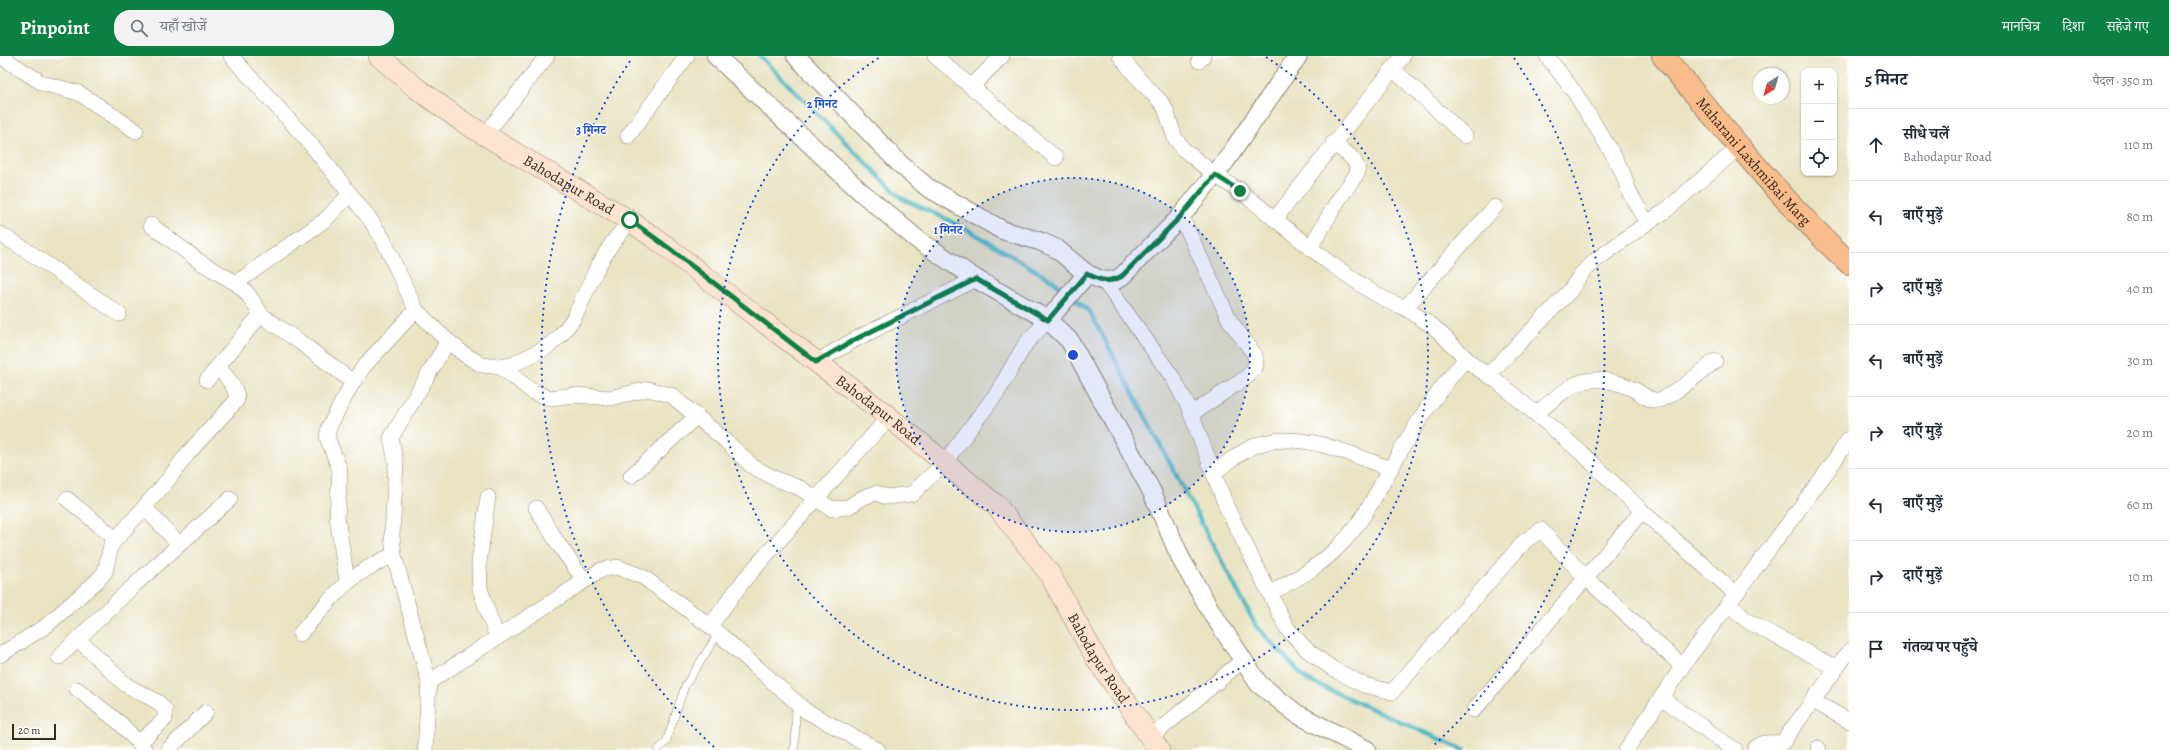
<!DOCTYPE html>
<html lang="hi">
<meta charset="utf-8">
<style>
body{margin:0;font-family:Alegreya,"Noto Serif Devanagari",serif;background:#f2f2f3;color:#1f2937}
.controls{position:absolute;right:12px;top:12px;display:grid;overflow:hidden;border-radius:8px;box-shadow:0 1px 3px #0004}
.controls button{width:36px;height:36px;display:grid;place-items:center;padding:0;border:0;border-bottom:1px solid #e0e1e3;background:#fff;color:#1f2937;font:20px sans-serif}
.compass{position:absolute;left:1753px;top:12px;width:36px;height:36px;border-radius:50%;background:#fff;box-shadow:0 1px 3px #0004;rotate:217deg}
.scale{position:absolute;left:12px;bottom:10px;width:44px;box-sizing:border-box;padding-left:4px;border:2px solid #3b2a1e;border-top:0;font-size:11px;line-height:14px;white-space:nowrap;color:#3b2a1e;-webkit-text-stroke:3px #fff;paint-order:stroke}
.stop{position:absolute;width:12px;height:12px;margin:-9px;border:3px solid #0b8043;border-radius:50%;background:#fff}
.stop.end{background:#0b8043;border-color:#fff;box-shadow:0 1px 4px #0008}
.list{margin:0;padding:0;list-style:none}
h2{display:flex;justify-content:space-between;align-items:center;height:52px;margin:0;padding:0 16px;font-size:17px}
h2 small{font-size:13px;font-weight:400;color:#747a83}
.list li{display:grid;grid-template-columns:26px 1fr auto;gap:12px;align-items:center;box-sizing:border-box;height:72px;padding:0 16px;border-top:1px solid #e0e1e3}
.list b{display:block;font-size:15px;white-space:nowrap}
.list p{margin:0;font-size:13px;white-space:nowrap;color:#747a83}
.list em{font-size:13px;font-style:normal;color:#747a83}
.icon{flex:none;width:22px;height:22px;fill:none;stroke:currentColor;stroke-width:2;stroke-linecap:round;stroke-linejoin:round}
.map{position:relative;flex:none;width:1849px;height:694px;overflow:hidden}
header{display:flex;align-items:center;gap:24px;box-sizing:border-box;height:56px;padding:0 20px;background:#0b8043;color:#fff}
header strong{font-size:19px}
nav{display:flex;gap:22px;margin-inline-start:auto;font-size:14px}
.search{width:280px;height:36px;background:#f2f2f3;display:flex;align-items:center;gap:10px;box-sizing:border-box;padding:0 14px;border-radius:16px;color:#747a83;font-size:15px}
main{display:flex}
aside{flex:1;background:#fff}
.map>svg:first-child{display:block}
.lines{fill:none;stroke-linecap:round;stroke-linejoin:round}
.stream{stroke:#49b8c3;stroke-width:4.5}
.service-casing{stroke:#928670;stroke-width:8}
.minor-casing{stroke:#928670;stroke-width:16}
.tertiary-casing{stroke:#928670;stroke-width:20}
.secondary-casing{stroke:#928670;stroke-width:22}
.primary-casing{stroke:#928670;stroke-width:24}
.service{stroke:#fff;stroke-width:7}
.minor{stroke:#fff;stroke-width:15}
.tertiary{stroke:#fff;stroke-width:18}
.secondary{stroke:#fde4d1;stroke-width:21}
.primary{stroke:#fabc8b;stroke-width:22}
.route{stroke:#0b8043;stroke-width:5}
.ring{fill:none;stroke:#1d4ed8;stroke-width:2;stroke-dasharray:2 4}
.labels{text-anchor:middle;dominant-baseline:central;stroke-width:3;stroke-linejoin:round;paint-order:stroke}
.street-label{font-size:15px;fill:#3b2a1e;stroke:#fff}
.centre{fill:#1d4ed8;stroke:#fff;stroke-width:2}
.ring-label{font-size:12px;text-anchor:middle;font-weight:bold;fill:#1d4ed8;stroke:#fff;stroke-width:3;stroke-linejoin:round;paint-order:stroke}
</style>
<header>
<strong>Pinpoint</strong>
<div class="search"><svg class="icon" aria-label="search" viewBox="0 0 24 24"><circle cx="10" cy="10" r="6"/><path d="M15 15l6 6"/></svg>यहाँ खोजें</div>
<nav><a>मानचित्र</a><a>दिशा</a><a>सहेजे गए</a></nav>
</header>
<main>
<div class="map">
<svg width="1849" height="694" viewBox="0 0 1849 694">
<rect width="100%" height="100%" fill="#fff"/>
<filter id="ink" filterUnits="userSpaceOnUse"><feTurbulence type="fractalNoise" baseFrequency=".025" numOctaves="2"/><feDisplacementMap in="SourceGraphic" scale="8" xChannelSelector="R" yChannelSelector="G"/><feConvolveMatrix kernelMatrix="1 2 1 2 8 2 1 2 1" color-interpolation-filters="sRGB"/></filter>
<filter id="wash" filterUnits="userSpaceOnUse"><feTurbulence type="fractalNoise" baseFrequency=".012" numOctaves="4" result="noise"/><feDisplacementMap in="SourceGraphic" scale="16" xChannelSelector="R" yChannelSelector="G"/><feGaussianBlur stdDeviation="0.9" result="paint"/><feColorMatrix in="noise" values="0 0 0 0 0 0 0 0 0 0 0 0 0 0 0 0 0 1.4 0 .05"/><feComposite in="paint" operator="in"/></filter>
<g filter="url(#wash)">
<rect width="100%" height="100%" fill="#e9e3c2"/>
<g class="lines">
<g class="stream">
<polyline points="760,0 901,142 963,171 1052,224 1066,236"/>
<polyline points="1072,241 1090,256 1256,570 1307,624 1464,694"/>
</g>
</g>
</g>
<g filter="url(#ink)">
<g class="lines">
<g class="service-casing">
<g id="service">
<polyline points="658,694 666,686 685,630 718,578"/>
<polyline points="793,694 795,689 796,647"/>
</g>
</g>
<g class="minor-casing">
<g id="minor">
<polyline points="0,0 42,27 79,37 136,75"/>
<polyline points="231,0 309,86 369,162 383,183 416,254 441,279 465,299 482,309 501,311 514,308 547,291 560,280 574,262 597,212 612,187 630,165"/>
<polyline points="935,0 1056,102"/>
<polyline points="1120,0 1136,20 1160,45 1165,52 1175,82 1183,93 1215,119 1240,135 1327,205 1366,232 1386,244 1405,252 1434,271 1474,310 1497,325 1584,399 1642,455 1736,538"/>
<polyline points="1199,5 1203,0"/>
<polyline points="1393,13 1465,80"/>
<polyline points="971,31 1002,0"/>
<polyline points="485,79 547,0"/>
<polyline points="628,80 687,0"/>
<polyline points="1181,160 1230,265 1255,299 1256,310 1247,321 1191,358"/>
<polyline points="1275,163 1403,0"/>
<polyline points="1647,167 1664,156 1739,91"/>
<polyline points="151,169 200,206 236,227 247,237 261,258 268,264 300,286 353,326"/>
<polyline points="0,178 26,194 119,258"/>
<path d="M1310 192 1337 146 1358 116C1358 103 1343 95 1333 87"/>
<polyline points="1104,225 1173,322 1188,350 1227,452 1287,572 1307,594 1333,613 1364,629 1392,636 1525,485 1541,474 1585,521 1682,610"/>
<polyline points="236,227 325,164 350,138"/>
<polyline points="1405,252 1495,151"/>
<polyline points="816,306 858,282 976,223"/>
<polyline points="501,311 533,336 550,342 575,339 610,342 648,333 671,339 726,385 752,410 776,423 800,432 832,453 848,451 864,441 876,437 887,441 912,438 944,407 997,337 1026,287 1048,264"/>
<polyline points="1488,319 1569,236 1582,217 1596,204 1647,167 1629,136 1623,117 1611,95 1575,37 1547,0"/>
<polyline points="207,324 261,258"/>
<path d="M1536 358C1570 330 1585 312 1631 332 1641 336 1648 346 1659 344 1672 341 1703 315 1715 305"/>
<path d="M1214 416C1226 408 1239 397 1252 391 1296 371 1349 398 1391 413"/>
<polyline points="631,420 697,360"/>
<polyline points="488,441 479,507 480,533 497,582"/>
<polyline points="67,443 116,483"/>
<polyline points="145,452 179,488"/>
<polyline points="536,452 559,489 584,524"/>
<polyline points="347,525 337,461 340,414 327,381 329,371 353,326 365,309 416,254"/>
<path d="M1270 537C1296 524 1322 509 1342 487 1363 466 1377 436 1392 410 1413 372 1436 335 1466 303"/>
<polyline points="1728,548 1749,566 1836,612"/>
<polyline points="710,570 744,524 889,361"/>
<path d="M300 578C330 543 349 517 394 499"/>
<polyline points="78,583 126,629 158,646 165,654 165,663 139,687"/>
<path d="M0 599 46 570 98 524 105 516 111 489 168 424 189 396 237 344C238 332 225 320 218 310"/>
<polyline points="59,601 130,533 230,443"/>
<polyline points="429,626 601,514 617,511 643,521 710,570 806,655 878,694"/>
<polyline points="77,633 121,668 145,694"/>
<polyline points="1661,642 1735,694"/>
<polyline points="1813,645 1849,665"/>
<polyline points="1474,654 1642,455"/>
<polyline points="1150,682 1243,604"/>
<polyline points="1818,692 1819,694"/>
<polyline points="168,694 206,656"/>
<polyline points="425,694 429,626 394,499 392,480 396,407 391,382 448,285"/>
<polyline points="1626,694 1686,605 1828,414 1849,383"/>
<path d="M1754 694C1761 684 1771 687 1782 687L1849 595"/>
</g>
</g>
<g class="tertiary-casing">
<g id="tertiary">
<polyline points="716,0 861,136 918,184 976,223 1048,264 1070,285 1152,436 1181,503 1212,557 1259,628 1297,658 1367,694"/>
<polyline points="796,0 900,108 927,131 1002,174 1042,186 1057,193 1087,218 1104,225 1116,224 1122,220 1181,160 1225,106 1298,0"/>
<polyline points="1048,264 1087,218"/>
</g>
</g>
<g class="secondary-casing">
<g id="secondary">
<path id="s1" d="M379 0 415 31 463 66 630 165 666 190 719 232 889 361 997 450 1049 517 1096 602 1159 694"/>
</g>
</g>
<g class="primary-casing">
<g id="primary">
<path id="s2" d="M1663 0C1723 71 1781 144 1849 207"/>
</g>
</g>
<use href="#service" class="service"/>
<use href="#minor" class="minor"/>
<use href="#tertiary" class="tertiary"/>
<use href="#secondary" class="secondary"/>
<use href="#primary" class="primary"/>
</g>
</g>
<g class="lines" filter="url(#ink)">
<path class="route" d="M630 164 666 190 816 306 858 282 976 223 1048 264 1087 218C1100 224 1109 228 1122 220L1181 160 1215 119 1240 135"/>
</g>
<circle cx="1073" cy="299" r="177" fill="#1d4ed8" fill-opacity=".12"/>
<g class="ring">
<circle cx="1073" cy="299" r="177"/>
<path d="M1266 1A355 355 0 1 1 880 1"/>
<path d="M714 691A532 532 0 0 1 632 2M1514 2A532 532 0 0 1 1432 691"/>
</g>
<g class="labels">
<g class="street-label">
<text stroke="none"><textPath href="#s2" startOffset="139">Maharani LaxhmiBai Marg</textPath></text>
<text stroke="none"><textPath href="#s1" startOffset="230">Bahodapur Road</textPath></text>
<text stroke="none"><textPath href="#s1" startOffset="613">Bahodapur Road</textPath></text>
<text stroke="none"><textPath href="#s1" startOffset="949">Bahodapur Road</textPath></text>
</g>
</g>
<circle cx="1073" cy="299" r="6" class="centre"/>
<g class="ring-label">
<text x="822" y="52">2 मिनट</text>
<text x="591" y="78">3 मिनट</text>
<text x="948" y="178">1 मिनट</text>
</g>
</svg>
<div class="controls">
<button>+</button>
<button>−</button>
<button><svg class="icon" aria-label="locate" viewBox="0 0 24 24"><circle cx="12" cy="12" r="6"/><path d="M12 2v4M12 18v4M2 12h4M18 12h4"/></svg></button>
</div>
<svg class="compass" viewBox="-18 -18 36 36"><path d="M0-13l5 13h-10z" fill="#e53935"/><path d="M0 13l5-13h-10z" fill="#747a83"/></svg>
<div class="scale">20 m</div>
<div class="stop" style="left:630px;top:164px"></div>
<div class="stop end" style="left:1240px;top:135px"></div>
</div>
<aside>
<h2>5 मिनट<small>पैदल · 350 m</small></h2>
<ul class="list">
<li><svg class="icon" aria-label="ahead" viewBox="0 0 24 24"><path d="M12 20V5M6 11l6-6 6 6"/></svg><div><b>सीधे चलें</b><p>Bahodapur Road</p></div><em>110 m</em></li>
<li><svg class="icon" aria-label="left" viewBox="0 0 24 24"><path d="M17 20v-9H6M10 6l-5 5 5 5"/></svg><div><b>बाएँ मुड़ें</b></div><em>80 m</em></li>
<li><svg class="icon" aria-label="right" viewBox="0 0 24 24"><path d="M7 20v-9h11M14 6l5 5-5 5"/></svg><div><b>दाएँ मुड़ें</b></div><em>40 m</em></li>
<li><svg class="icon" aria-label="left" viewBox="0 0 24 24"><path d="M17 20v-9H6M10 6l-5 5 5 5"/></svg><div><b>बाएँ मुड़ें</b></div><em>30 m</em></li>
<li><svg class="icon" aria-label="right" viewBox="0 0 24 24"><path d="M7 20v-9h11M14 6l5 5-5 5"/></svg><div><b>दाएँ मुड़ें</b></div><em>20 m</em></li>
<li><svg class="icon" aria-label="left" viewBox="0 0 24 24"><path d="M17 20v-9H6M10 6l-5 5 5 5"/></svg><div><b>बाएँ मुड़ें</b></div><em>60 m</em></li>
<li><svg class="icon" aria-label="right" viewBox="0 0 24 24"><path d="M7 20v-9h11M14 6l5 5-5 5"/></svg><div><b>दाएँ मुड़ें</b></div><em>10 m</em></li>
<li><svg class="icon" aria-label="arrive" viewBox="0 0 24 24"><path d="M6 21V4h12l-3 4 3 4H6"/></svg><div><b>गंतव्य पर पहुँचे</b></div></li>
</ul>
</aside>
</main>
